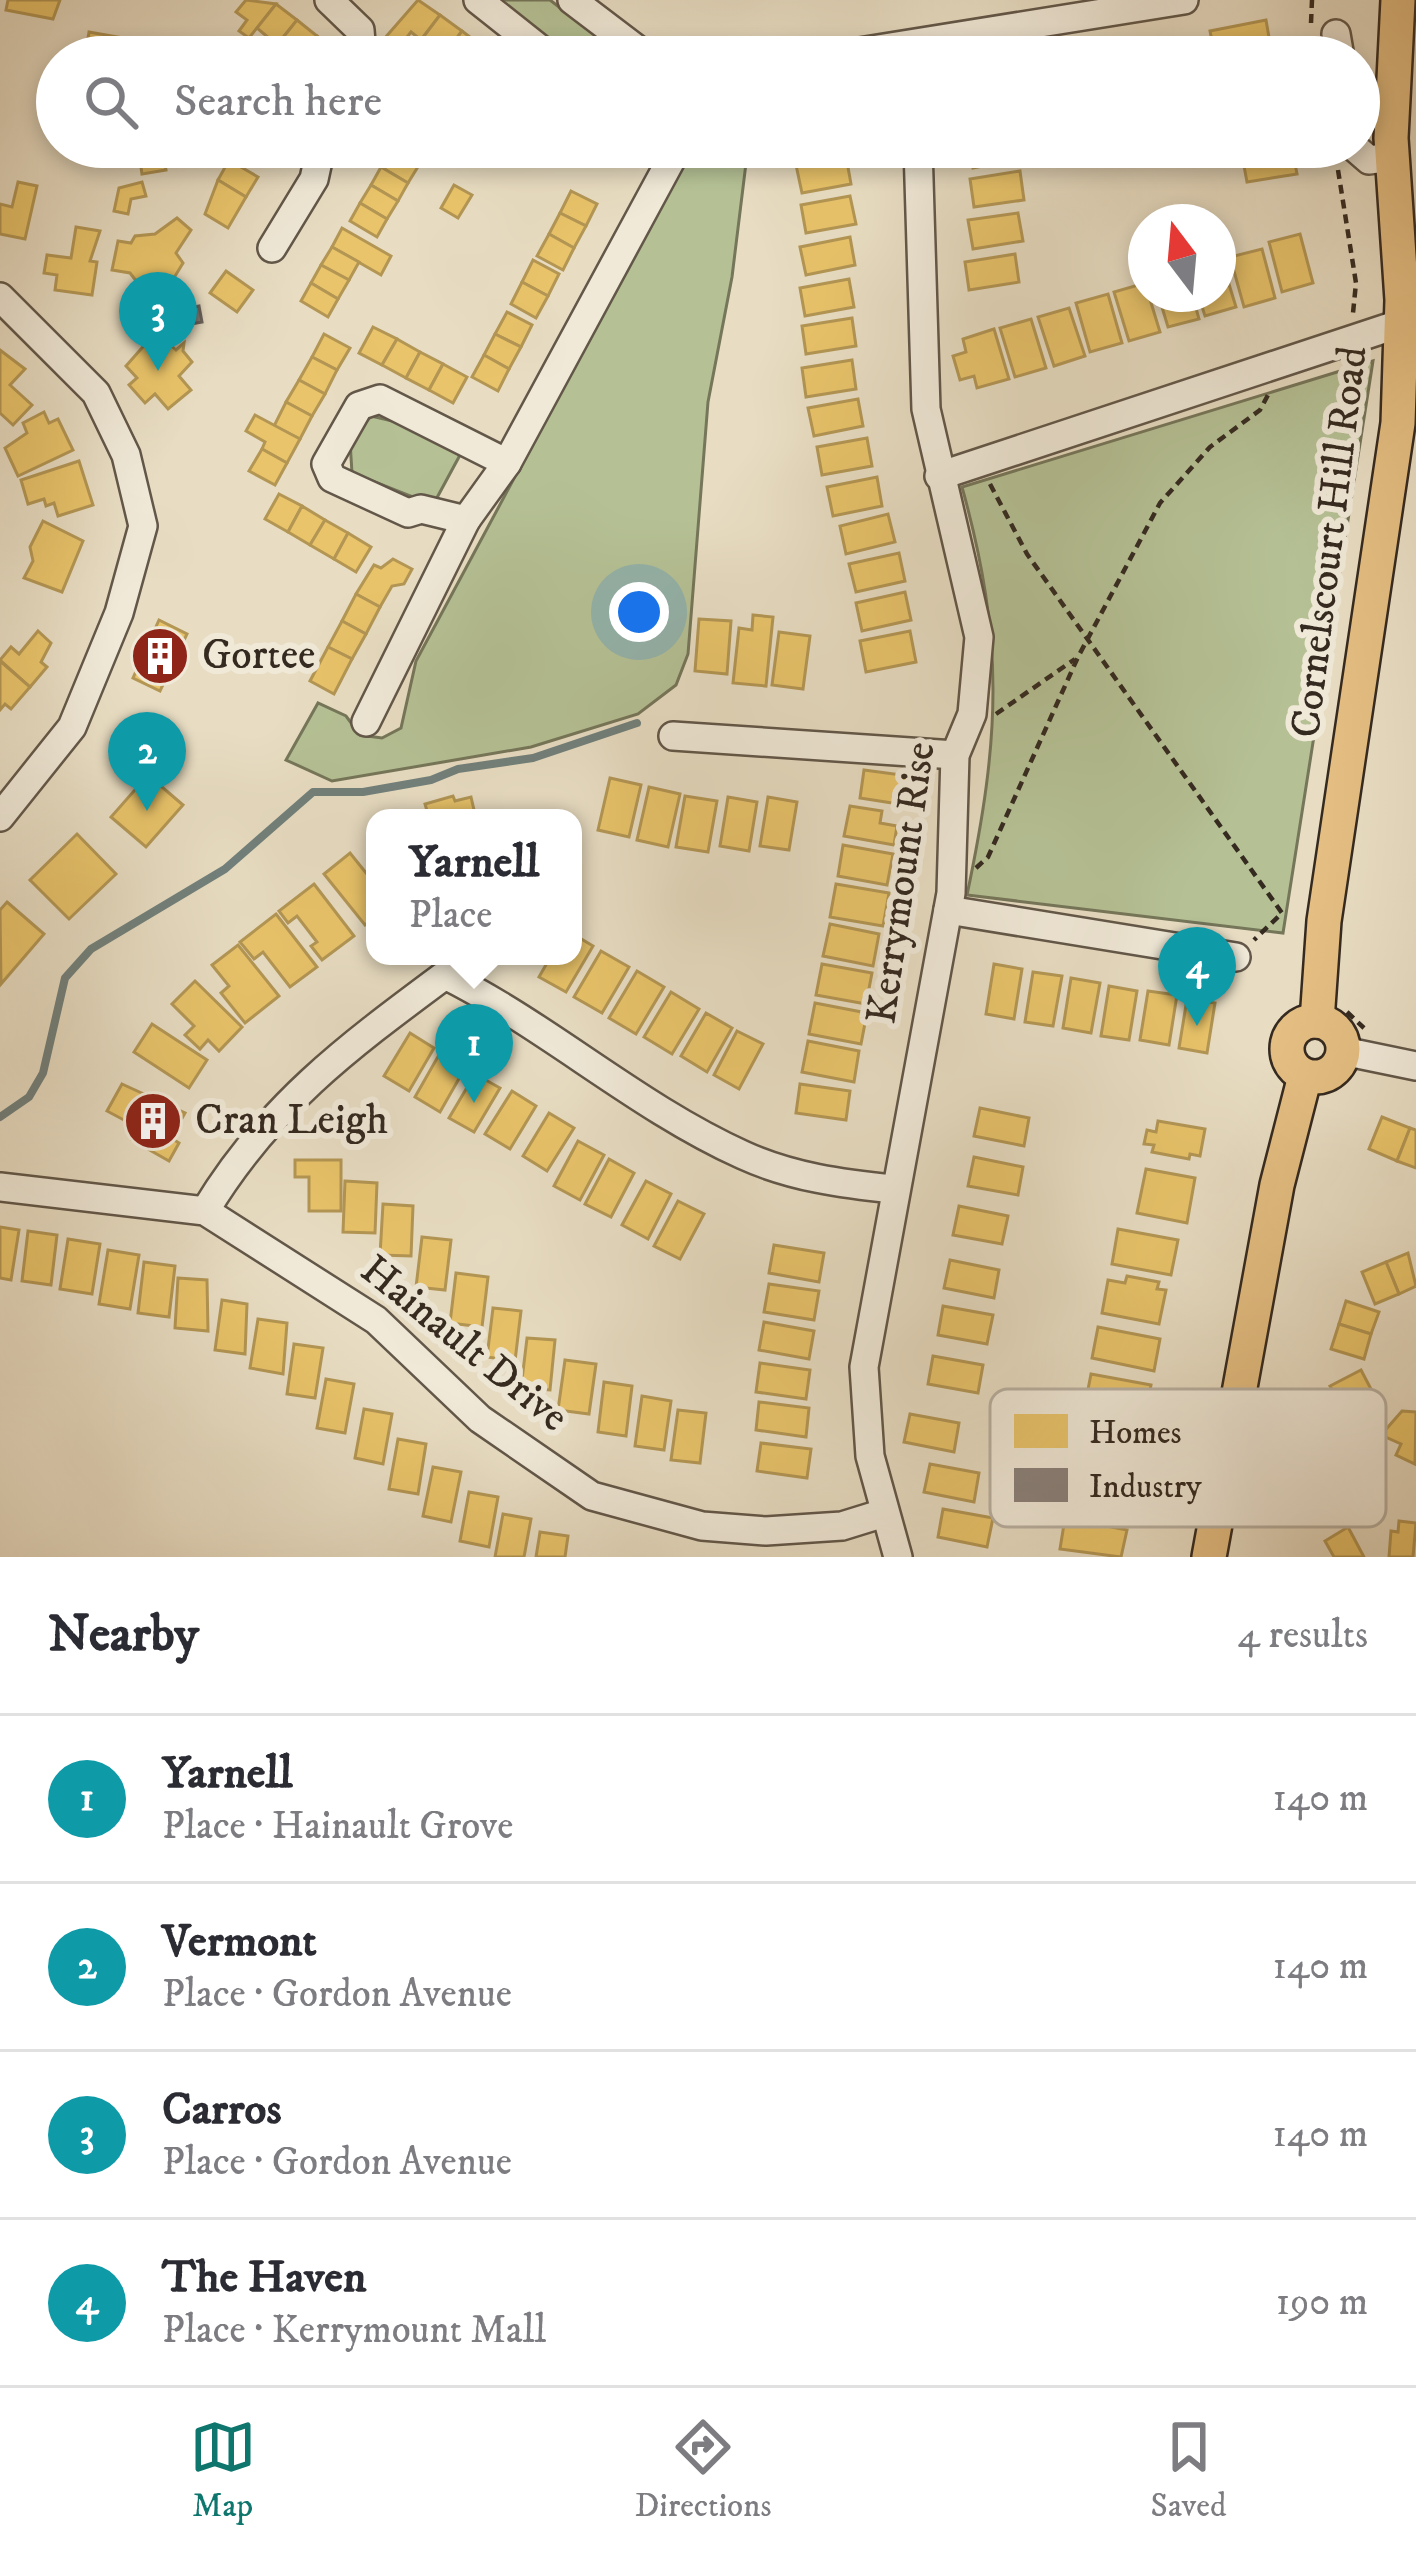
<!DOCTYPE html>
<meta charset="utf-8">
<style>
body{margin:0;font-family:"IM FELL DW Pica",serif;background:#f7f7f7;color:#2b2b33}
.compass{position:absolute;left:1128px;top:204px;width:108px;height:108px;border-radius:50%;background:#fff;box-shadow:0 6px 18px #0003;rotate:344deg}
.you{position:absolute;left:639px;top:612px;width:42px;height:42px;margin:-30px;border:9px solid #fff;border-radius:50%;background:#1a73e8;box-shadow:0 0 0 18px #1a73e833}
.badge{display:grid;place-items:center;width:78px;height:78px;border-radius:50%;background:#0f766e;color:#fff;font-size:39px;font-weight:700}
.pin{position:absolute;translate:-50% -99px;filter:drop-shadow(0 3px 6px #0008)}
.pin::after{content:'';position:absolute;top:63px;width:42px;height:36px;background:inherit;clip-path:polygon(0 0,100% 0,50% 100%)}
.popup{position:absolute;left:366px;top:809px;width:216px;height:156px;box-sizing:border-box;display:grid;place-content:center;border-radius:24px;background:#fff;filter:drop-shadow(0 3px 9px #0005);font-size:39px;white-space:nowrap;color:#7c7c81}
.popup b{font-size:45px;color:#2b2b33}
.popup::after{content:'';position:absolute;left:50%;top:100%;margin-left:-24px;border:24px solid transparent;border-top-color:#fff}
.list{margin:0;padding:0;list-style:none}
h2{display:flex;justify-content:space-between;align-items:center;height:156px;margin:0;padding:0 48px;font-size:51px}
h2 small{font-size:39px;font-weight:400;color:#7c7c81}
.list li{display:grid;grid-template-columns:78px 1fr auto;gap:36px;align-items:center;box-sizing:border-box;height:168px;padding:0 48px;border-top:3px solid #e1e1e2}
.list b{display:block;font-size:45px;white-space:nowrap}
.list p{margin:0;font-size:39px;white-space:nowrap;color:#7c7c81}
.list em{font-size:39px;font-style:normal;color:#7c7c81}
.icon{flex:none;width:66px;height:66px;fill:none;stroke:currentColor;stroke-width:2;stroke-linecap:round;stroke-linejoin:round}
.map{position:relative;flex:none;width:1416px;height:1557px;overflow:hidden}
.search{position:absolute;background:#fff;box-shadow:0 6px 18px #0003;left:36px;right:36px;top:36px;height:132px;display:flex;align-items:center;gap:30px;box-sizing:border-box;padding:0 42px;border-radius:66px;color:#7c7c81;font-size:45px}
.sheet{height:828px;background:#fff}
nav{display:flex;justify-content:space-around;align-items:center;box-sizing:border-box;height:168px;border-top:3px solid #e1e1e2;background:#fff;font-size:33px;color:#7c7c81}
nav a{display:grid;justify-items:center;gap:6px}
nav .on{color:#0f766e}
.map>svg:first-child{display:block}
.green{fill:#b5c195;stroke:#75765a;stroke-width:3}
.homes{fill:#e9c46a;stroke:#b39654;stroke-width:3}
.industry{fill:#8a817c;stroke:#706760;stroke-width:3}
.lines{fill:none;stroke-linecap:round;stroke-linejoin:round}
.stream{stroke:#71807c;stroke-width:8}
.minor-casing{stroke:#625749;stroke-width:32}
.major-casing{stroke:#352a20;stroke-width:38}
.path{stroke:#352a20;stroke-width:4.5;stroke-dasharray:9 6;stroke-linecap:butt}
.minor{stroke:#f0e9d8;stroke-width:27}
.major{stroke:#e4be82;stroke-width:33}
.labels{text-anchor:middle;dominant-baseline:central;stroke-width:12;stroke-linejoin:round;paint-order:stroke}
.street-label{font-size:42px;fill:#352a20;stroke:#f0e9d8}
.poi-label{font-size:42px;fill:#352a20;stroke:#f0e9d8;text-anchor:start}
.key{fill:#f0e9d8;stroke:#b8b0a1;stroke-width:3}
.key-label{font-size:33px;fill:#352a20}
</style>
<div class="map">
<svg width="1416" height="1557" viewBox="0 0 1416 1557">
<rect width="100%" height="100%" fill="#e8ddc3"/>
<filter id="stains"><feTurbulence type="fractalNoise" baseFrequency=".00167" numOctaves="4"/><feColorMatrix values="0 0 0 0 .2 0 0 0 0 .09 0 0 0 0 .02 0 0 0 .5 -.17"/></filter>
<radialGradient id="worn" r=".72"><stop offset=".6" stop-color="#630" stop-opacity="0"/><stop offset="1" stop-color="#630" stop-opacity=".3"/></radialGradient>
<g class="green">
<polygon points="485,0 550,0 624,57 557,57"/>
<polygon points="692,147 748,147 732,277 708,402 688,654 676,685 638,714 531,747 332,781 286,760 318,703 346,716 360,735 382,738 401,728 416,661"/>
<path d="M1373 361 1283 933 967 895C1000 738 1005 642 962 487Z"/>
<polygon points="371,416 401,423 460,455 433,505 352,473 350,441"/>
</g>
<g class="homes">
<polygon points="8,0 60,0 53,19 6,10"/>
<polygon points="246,0 276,4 249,38 239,31 247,20 236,12"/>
<polygon points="418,0 440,15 421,40 411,32 392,57 370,55"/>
<polygon points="276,4 297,20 277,45 257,28"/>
<polygon points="440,15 462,31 443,56 421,40"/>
<polygon points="297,20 317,36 301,57 293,57 277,45"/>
<polygon points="1266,20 1271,49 1257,51 1258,57 1215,56 1210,31"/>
<polygon points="462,31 483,47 476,57 444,57"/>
<polygon points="89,32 140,41 137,57 85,57"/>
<polygon points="317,36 338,53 334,57 301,57"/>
<polygon points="138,147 162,147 166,170 142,174"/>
<polygon points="970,147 1021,147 1023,158 973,168"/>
<polygon points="1292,147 1297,174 1247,182 1241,150"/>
<polygon points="392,149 419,165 408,183 381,167"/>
<polygon points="846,156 851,184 802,193 796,165"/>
<polygon points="229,160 258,177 246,197 218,180"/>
<polygon points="381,167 408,183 398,201 371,185"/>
<polygon points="1020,171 1024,200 974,207 970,179"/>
<polygon points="218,180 246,197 228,228 205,214"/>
<polygon points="18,182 37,186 25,239 0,234 0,204 12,207"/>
<polygon points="142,182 146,196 131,199 128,214 114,211 119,188"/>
<polygon points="371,185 398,201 387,219 360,203"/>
<polygon points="454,185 472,195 458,218 441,208"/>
<polygon points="571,191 597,204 586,226 560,213"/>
<polygon points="850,196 856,224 806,233 801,205"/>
<polygon points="360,203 387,219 377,237 350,221"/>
<polygon points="560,213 586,226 574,248 549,234"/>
<polygon points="1018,213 1023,241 973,249 968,220"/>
<polygon points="177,218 191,230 176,253 183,263 172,281 175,288 151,300 130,273 112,270 118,241 131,243 135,236 155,234"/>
<polygon points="76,227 100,231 90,261 97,262 92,295 55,290 57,275 44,273 47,255 71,258"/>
<polygon points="342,228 391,256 381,275 332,247"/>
<polygon points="549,234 574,248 563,270 537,256"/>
<polygon points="1300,234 1313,283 1282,292 1269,242"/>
<polygon points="850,237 855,265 806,275 800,247"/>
<polygon points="332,247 359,262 349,280 321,265"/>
<polygon points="1262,249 1275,298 1244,307 1230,257"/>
<polygon points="1015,254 1019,282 969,290 965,262"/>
<polygon points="1221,258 1236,307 1205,316 1198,294 1218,294"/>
<polygon points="533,260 559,274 548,296 522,282"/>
<polygon points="321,265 349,280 338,299 311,283"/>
<polygon points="226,271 253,290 237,312 210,293"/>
<polygon points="849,279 854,307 805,316 800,288"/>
<polygon points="522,282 548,296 536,318 511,304"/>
<polygon points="311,283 338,299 328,317 301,301"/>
<polygon points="1145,283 1160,332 1129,341 1114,292"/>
<polygon points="1108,294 1122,343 1090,352 1076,303"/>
<polygon points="1158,294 1192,294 1199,319 1168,327"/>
<polygon points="1069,308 1085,356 1054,366 1038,317"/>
<polygon points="507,312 532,325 521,347 495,334"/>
<polygon points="852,318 856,346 806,354 802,326"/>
<polygon points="1031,319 1046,368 1015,377 1000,328"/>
<polygon points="373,327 397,339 382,365 359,353"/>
<polygon points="994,329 1009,379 977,388 974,376 960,380 953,356 966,352 963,339"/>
<polygon points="156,332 176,350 184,343 183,351 192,362 179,376 191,390 168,409 155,394 145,403 129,385 137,378 126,366"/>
<polygon points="324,334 350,348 337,370 312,357"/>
<polygon points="495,334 521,347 509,369 484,355"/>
<polygon points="397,339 420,352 406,378 382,365"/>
<polygon points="0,350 25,369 10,385 32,405 13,425 0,413"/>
<polygon points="420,352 443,364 429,390 406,378"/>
<polygon points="484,355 509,369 498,391 472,377"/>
<polygon points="312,357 337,370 325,394 299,380"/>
<polygon points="852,360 856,389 806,397 802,368"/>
<polygon points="443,364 467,377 453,403 429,390"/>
<polygon points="299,380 325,394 312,416 286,402"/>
<polygon points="858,399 863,426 814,436 808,408"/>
<polygon points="286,402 312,416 300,439 274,426"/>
<polygon points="44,412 49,423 58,419 73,450 18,476 5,448 27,433 23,423"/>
<polygon points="255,415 300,439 287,463 262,449 265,442 246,431"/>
<polygon points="867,438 872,466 822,475 817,447"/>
<polygon points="262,449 287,463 275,485 249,471"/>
<polygon points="79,461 93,505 58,516 54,503 46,506 44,499 28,504 21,480"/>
<polygon points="877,477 882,506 833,516 827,487"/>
<polygon points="279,494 302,506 288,532 265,519"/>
<polygon points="302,506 325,520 310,545 288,532"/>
<polygon points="888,514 895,542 846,554 840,526"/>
<polygon points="325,520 348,533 334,559 310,545"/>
<polygon points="43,521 83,541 62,592 24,578 33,561 30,547"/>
<polygon points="348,533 371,547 356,572 334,559"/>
<polygon points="899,553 905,581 856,592 849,564"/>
<polygon points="393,559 412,569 404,584 392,586 380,607 356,594 374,565 381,568"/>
<polygon points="905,592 911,620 862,631 856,603"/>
<polygon points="356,594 380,607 366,634 342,621"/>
<polygon points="753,615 773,617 766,686 733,683 739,628 752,630"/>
<polygon points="699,619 731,621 727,674 695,671"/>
<polygon points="159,620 187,634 160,691 133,678"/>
<polygon points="342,621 366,634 352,659 328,647"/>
<polygon points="38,631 51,643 41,662 47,667 30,687 0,660 11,647 19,654"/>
<polygon points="910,631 916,662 866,672 860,641"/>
<polygon points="779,632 810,636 803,689 772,685"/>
<polygon points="328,647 352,659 334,694 310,681"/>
<polygon points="0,661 30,687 11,709 5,704 0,710"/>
<polygon points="864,770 909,776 905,805 860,798"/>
<polygon points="148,775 183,805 146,847 111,817"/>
<polygon points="610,778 641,785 629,837 598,830"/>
<polygon points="649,787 680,794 668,847 637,840"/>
<polygon points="453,796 455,801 471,797 474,810 459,818 429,818 425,804"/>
<polygon points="685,796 717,801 708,852 676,847"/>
<polygon points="728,797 757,802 749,851 720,846"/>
<polygon points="768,797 797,802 789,850 760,846"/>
<polygon points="850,806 882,811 880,823 897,826 894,845 844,836"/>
<polygon points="77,834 116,874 69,919 30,880"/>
<polygon points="843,845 893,854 887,885 838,876"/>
<polygon points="350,853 375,884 375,918 365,925 324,874"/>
<polygon points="314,884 354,936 322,960 311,946 317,942 297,916 288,923 279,911"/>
<polygon points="836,884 889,893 883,926 830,917"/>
<polygon points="7,902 44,934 1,984 0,910"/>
<polygon points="276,914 317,967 290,987 263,952 254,959 240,942"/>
<polygon points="830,924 879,934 873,966 823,956"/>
<polygon points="573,934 593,946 566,992 539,977 551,956 573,956"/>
<polygon points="238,945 279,996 245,1023 221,993 229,986 212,965"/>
<polygon points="601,951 629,967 602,1013 574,997"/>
<polygon points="822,964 872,973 866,1004 816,995"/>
<polygon points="994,964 1022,969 1014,1019 986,1014"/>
<polygon points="637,971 664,987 636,1034 609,1018"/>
<polygon points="1033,972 1062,976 1053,1026 1025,1022"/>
<polygon points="1071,978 1100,983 1091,1033 1063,1028"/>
<polygon points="195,981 242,1027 219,1051 208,1040 200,1049 185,1035 194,1026 172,1004"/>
<polygon points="1109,986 1137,991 1129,1040 1101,1036"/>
<polygon points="1148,991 1177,995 1169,1045 1140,1040"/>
<polygon points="671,992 699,1009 672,1054 644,1037"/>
<polygon points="1187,999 1215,1003 1207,1053 1179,1048"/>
<polygon points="815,1003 867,1013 861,1044 809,1034"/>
<polygon points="706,1013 732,1028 707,1072 681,1056"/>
<polygon points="152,1024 207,1060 189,1088 134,1052"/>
<polygon points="737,1031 763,1044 739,1089 714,1075"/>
<polygon points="410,1033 434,1048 409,1091 384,1076"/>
<polygon points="808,1041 859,1051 854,1082 802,1072"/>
<polygon points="440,1053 465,1068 440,1112 415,1097"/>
<polygon points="475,1074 500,1088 474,1132 449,1118"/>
<polygon points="122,1084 185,1113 171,1138 179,1143 169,1161 132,1140 139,1128 107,1111"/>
<polygon points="800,1084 850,1091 846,1120 796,1113"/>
<polygon points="512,1091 536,1106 510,1149 485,1134"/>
<polygon points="980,1108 1029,1118 1024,1146 974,1136"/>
<polygon points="549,1113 574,1128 547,1171 523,1156"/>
<polygon points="1382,1117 1410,1128 1397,1161 1369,1149"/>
<polygon points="1158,1121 1205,1129 1200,1156 1190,1154 1189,1159 1152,1152 1154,1145 1144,1144 1147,1130 1156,1132"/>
<polygon points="1410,1128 1416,1130 1416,1168 1397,1161"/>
<polygon points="578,1141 604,1155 580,1200 554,1186"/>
<polygon points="974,1157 1023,1167 1018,1195 968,1186"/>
<polygon points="609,1159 634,1173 611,1217 585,1204"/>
<polygon points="295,1160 341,1160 341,1211 309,1211 309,1177 295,1177"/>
<polygon points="1146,1169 1195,1178 1187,1223 1137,1213"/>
<polygon points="345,1181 377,1183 375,1233 343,1232"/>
<polygon points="646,1181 671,1194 648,1239 622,1225"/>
<polygon points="678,1201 704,1214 680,1259 654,1246"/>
<polygon points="383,1204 413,1206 411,1256 380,1255"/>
<polygon points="959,1206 1008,1216 1002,1244 953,1235"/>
<polygon points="0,1227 19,1230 11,1280 0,1278"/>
<polygon points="1118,1229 1178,1240 1171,1275 1112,1264"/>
<polygon points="28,1231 57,1235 51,1285 22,1281"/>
<polygon points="422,1237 451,1240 445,1290 416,1287"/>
<polygon points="68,1239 100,1244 92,1294 60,1289"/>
<polygon points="774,1245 824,1253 819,1282 769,1273"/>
<polygon points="108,1250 139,1255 130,1309 99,1304"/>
<polygon points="1408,1253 1416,1286 1399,1294 1386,1262"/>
<polygon points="950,1260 999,1270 994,1298 944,1288"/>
<polygon points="144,1262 175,1266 169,1317 138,1313"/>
<polygon points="1386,1262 1399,1294 1375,1304 1362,1272"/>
<polygon points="456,1273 488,1277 482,1327 450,1323"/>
<polygon points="1127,1276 1159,1282 1157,1289 1166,1290 1159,1324 1102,1313 1108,1280 1125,1283"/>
<polygon points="178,1278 207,1280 208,1331 175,1328"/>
<polygon points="769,1284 819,1291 814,1320 764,1312"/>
<polygon points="222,1300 247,1304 245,1354 215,1350"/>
<polygon points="1346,1301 1379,1312 1371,1334 1339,1324"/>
<polygon points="943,1306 993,1315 987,1344 938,1335"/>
<polygon points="493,1308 521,1311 515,1361 487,1357"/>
<polygon points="258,1319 287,1323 283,1374 250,1368"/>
<polygon points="764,1322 814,1331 809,1359 759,1350"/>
<polygon points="1339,1324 1371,1334 1364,1359 1331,1349"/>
<polygon points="1098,1327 1160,1339 1154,1371 1092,1358"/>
<polygon points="527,1338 555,1340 550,1390 521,1388"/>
<polygon points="294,1344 323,1348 315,1398 287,1394"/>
<polygon points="933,1356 983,1365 978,1393 928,1384"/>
<polygon points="565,1360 596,1364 589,1414 558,1410"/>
<polygon points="760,1363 810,1370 806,1399 756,1392"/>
<polygon points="1361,1370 1373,1393 1343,1409 1330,1386"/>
<polygon points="1091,1374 1151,1385 1145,1417 1085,1405"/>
<polygon points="326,1379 354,1384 345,1433 317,1428"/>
<polygon points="604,1382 632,1386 626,1436 598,1432"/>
<polygon points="1373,1393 1384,1414 1354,1430 1343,1409"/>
<polygon points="642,1396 671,1401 664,1450 635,1446"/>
<polygon points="759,1402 809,1408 806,1437 756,1430"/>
<polygon points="364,1409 392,1414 383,1464 355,1458"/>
<polygon points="678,1410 706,1413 700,1463 671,1460"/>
<polygon points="1402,1411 1416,1412 1415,1464 1396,1455 1401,1444 1381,1435"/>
<polygon points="910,1414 959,1423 954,1452 904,1442"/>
<polygon points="1081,1427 1140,1438 1135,1467 1076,1455"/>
<polygon points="398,1439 426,1444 418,1494 389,1489"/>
<polygon points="761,1443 811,1449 807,1478 757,1471"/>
<polygon points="930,1464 979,1473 974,1502 924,1492"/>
<polygon points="433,1467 461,1472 451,1522 423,1516"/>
<polygon points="1074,1470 1136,1482 1129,1516 1068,1505"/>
<polygon points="469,1492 498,1497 489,1547 460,1541"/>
<polygon points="943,1509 993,1518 987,1547 938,1537"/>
<polygon points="503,1514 531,1519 524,1557 495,1557"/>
<polygon points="1065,1518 1127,1530 1121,1557 1060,1549"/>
<polygon points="1399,1521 1416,1523 1413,1557 1389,1557 1391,1531 1398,1532"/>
<polygon points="1348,1527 1364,1557 1334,1557 1325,1541"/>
<polygon points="540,1532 568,1536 565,1557 536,1557"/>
</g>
<polygon class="industry" points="199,306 202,322 180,326 177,310"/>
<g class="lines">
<polyline class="stream" points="0,1117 29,1097 43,1073 65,978 91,949 225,869 313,792 363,792 431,780 458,769 533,758 637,723"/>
<g class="minor-casing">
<g id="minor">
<polyline points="329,0 360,30 361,42 349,57"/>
<polyline points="478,0 550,57"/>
<polyline points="572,0 647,57"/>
<polyline points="1336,34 1340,57"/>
<polyline points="828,57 1184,0"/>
<polyline points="1354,147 1369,160 1392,157"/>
<polyline points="272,248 314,179 321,147"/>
<polyline points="0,297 96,393 126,455 143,526 119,613 72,727 0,817"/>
<polyline points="939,476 1402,323"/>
<polyline points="466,520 421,509 408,513 332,478 326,464 359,406 380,399 507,463"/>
<polyline points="366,722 466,520 507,463 678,147"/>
<polyline points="673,736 955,755"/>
<polyline points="948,910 1236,957"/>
<polyline points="1343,1051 1416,1066"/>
<polyline points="0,1187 205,1211 376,1320 480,1419 592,1496 702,1526 766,1531 842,1526 884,1513"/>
<path d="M205 1211C268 1106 348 1047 445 975 549 1027 637 1107 743 1155 791 1177 843 1184 894 1189"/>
<polyline points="898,1557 870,1456 864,1367 951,893 955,755 972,714 979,637 926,409 918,147"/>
</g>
</g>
<g class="major-casing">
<g id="major">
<circle cx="1315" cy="1049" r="28"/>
<polyline points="1317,1021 1324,921 1398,423 1402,300 1391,138 1398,0"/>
<polyline points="1209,1557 1277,1185 1305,1076"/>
</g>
</g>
<g class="path">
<polyline points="1311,23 1312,0"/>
<polyline points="1338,170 1356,283 1353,313"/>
<polyline points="990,484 1027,554 1282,913 1254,940"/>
<polyline points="996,714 1075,659"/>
<polyline points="976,868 988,857 1078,657 1160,503 1210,447 1260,410 1268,395"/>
<polyline points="1347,1012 1364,1028"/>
</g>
<use href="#minor" class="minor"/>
<use href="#major" class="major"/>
</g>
<defs>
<g id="building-disc" transform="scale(3)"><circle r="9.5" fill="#8f2418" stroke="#f0e9d8"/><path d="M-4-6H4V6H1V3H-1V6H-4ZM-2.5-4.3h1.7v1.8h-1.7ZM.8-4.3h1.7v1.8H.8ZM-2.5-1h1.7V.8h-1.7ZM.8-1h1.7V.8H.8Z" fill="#fff"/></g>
</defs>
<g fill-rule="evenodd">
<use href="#building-disc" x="160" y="656"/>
<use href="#building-disc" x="153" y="1121"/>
</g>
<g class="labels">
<g class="street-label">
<text transform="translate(1330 542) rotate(-83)">Cornelscourt Hill Road</text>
<text transform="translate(902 883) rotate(-82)">Kerrymount Rise</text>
<text transform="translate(464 1344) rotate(39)">Hainault Drive</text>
</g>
<g class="poi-label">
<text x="202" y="656">Gortee</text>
<text x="195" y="1121">Cran Leigh</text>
</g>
</g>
<rect x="990" y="1389" width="396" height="138" rx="18" class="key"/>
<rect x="1014" y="1414" width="54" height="34" fill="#e9c46a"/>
<rect x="1014" y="1468" width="54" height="34" fill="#8a817c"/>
<g class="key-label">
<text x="1089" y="1443">Homes</text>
<text x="1089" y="1497">Industry</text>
</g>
<rect width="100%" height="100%" filter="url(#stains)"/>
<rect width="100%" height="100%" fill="url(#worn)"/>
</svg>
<svg class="compass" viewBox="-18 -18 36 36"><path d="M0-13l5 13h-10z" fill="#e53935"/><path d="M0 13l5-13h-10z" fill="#7c7c81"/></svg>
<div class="you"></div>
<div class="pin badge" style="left:474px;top:1103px;background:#0f9aa8">1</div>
<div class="popup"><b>Yarnell</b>Place</div>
<div class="pin badge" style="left:147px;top:811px;background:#0f9aa8">2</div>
<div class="pin badge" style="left:158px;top:371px;background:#0f9aa8">3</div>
<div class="pin badge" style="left:1197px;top:1026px;background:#0f9aa8">4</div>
<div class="search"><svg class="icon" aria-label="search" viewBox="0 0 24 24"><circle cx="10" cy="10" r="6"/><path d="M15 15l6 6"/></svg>Search here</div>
</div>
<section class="sheet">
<h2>Nearby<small>4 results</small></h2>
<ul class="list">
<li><span class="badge" style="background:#0f9aa8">1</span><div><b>Yarnell</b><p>Place · Hainault Grove</p></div><em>140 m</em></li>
<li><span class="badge" style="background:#0f9aa8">2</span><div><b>Vermont</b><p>Place · Gordon Avenue</p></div><em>140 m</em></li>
<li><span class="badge" style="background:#0f9aa8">3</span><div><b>Carros</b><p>Place · Gordon Avenue</p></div><em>140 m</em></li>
<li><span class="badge" style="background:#0f9aa8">4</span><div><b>The Haven</b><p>Place · Kerrymount Mall</p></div><em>190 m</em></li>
</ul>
</section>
<nav>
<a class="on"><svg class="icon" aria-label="map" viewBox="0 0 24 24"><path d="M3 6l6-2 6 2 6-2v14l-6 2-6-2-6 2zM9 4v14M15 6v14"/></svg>Map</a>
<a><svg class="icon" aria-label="directions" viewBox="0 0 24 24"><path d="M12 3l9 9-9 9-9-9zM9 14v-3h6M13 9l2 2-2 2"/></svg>Directions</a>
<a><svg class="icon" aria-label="saved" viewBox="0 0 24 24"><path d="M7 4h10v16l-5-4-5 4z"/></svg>Saved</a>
</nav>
